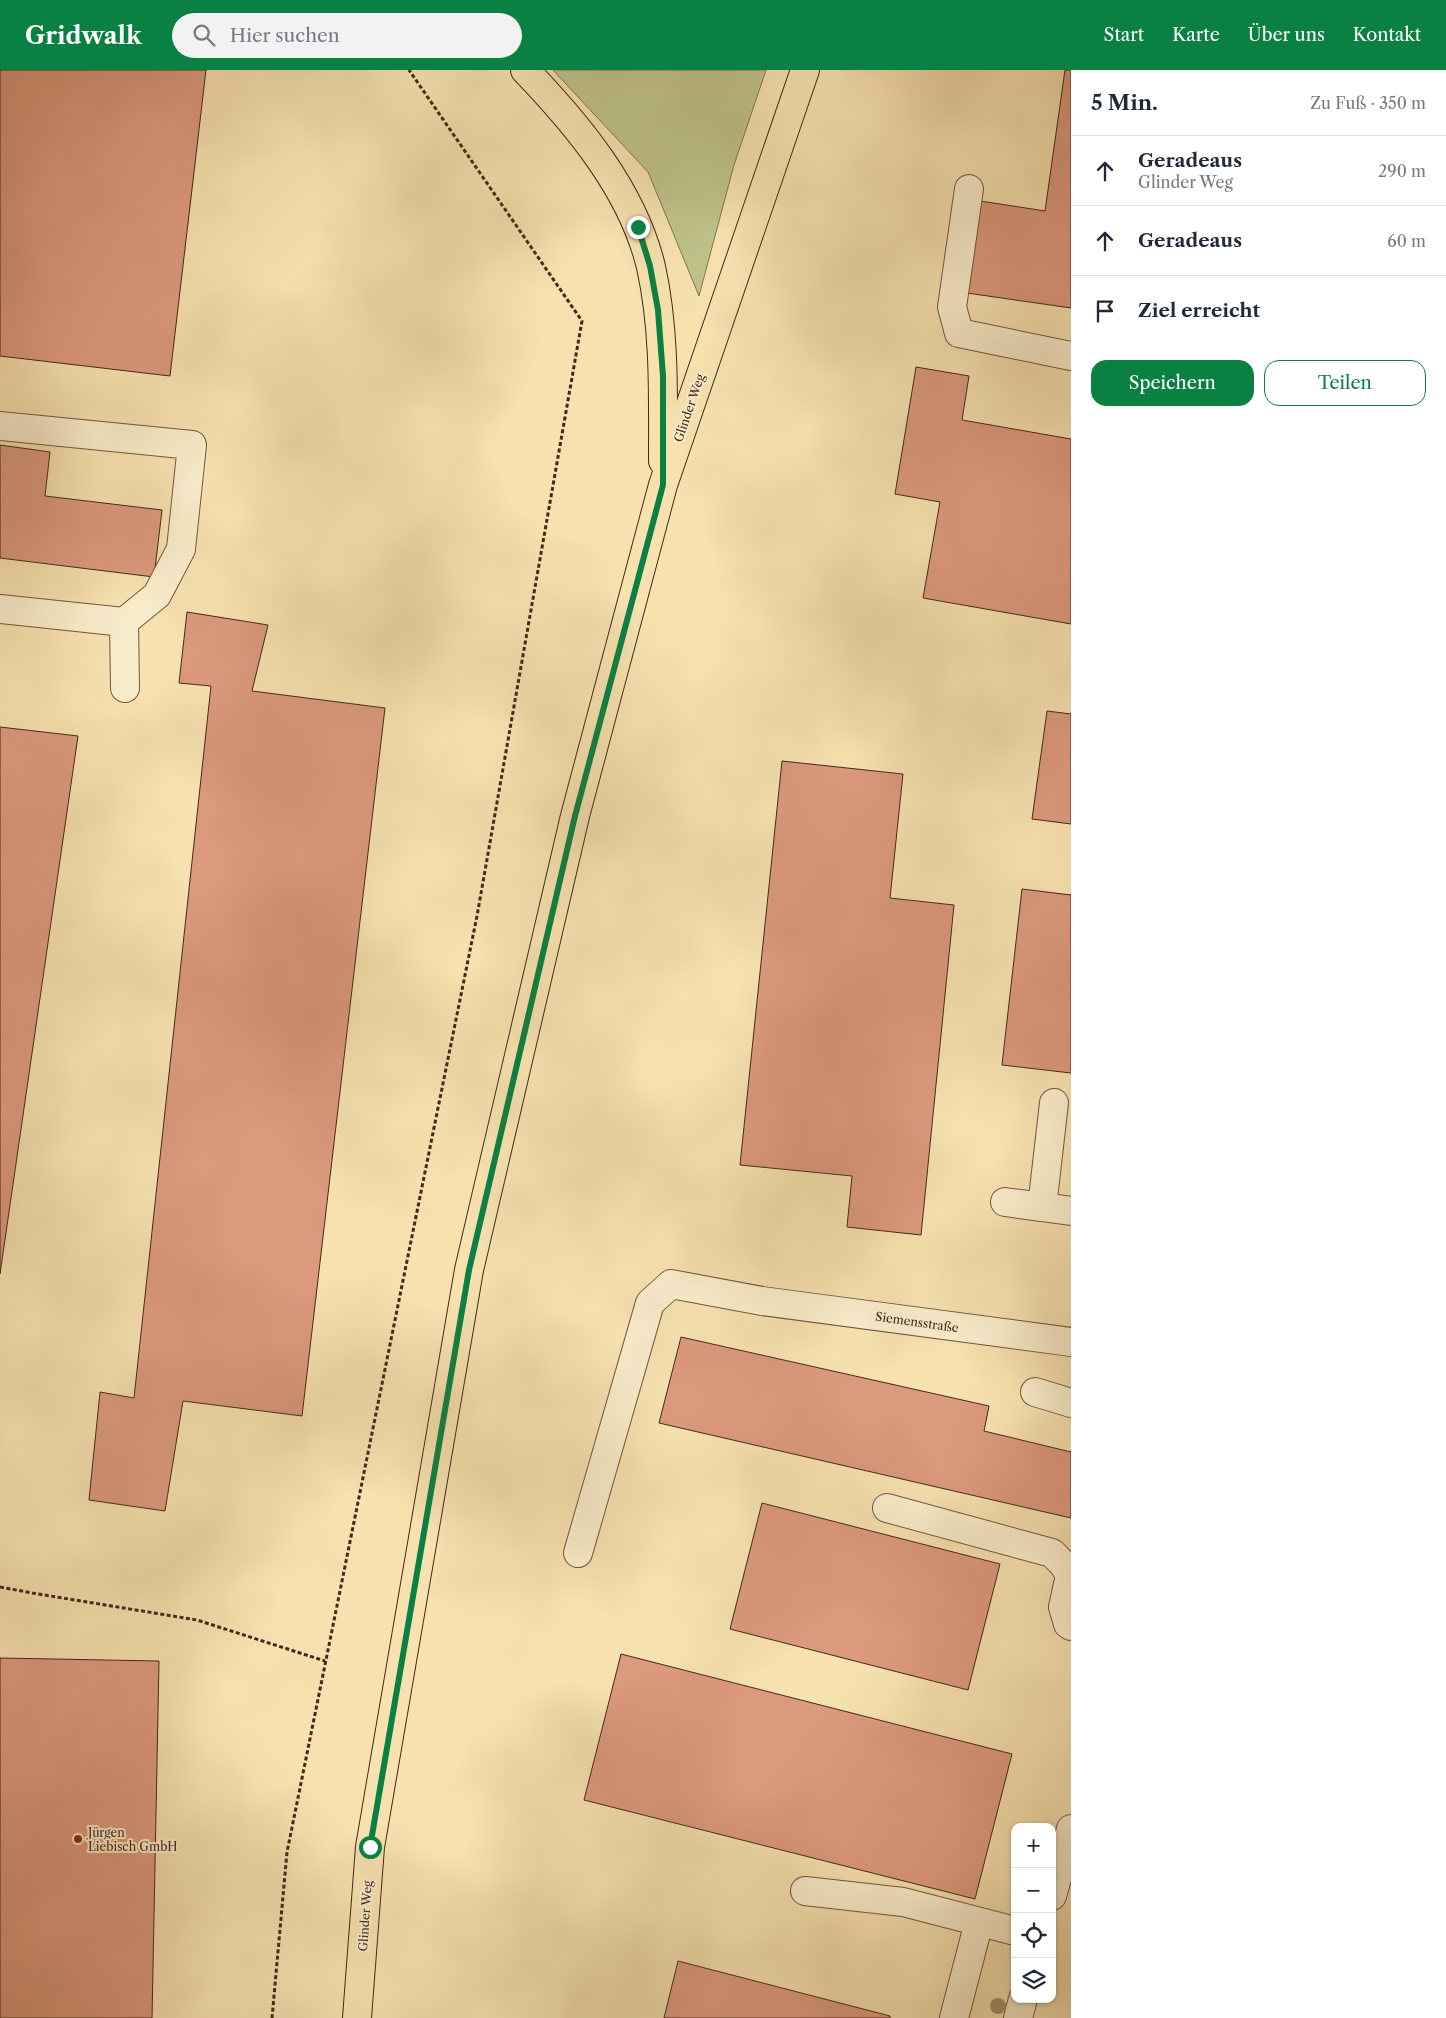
<!DOCTYPE html>
<html lang="de">
<meta charset="utf-8">
<style>
body{margin:0;font-family:"Libre Caslon Text",serif;background:#f2f2f3;color:#1f2937}
.controls{position:absolute;right:15px;bottom:15px;display:grid;overflow:hidden;border-radius:10px;box-shadow:0 1px 4px #0004}
.controls button{width:45px;height:45px;display:grid;place-items:center;padding:0;border:0;border-bottom:1px solid #e0e1e3;background:#fff;color:#1f2937;font:25px sans-serif}
.stop{position:absolute;width:15px;height:15px;margin:-11px;border:4px solid #0b8043;border-radius:50%;background:#fff}
.stop.end{background:#0b8043;border-color:#fff;box-shadow:0 1px 5px #0008}
.list{margin:0;padding:0;list-style:none}
h2{display:flex;justify-content:space-between;align-items:center;height:65px;margin:0;padding:0 20px;font-size:21px}
h2 small{font-size:16px;font-weight:400;color:#747a83}
.list li{display:grid;grid-template-columns:32px 1fr auto;gap:15px;align-items:center;box-sizing:border-box;height:70px;padding:0 20px;border-top:1px solid #e0e1e3}
.list b{display:block;font-size:19px;white-space:nowrap}
.list p{margin:0;font-size:16px;white-space:nowrap;color:#747a83}
.list em{font-size:16px;font-style:normal;color:#747a83}
.actions{display:flex;gap:10px;padding:15px 20px}
.actions a{flex:1;padding:11px 0;border:1px solid #0b8043;border-radius:15px;text-align:center;font-size:18px;color:#0b8043}
.actions .main{background:#0b8043;color:#fff}
.icon{flex:none;width:28px;height:28px;fill:none;stroke:currentColor;stroke-width:2;stroke-linecap:round;stroke-linejoin:round}
.map{position:relative;flex:none;width:1071px;height:1948px;overflow:hidden}
header{display:flex;align-items:center;gap:30px;box-sizing:border-box;height:70px;padding:0 25px;background:#0b8043;color:#fff}
header strong{font-size:24px}
nav{display:flex;gap:28px;margin-inline-start:auto;font-size:18px}
.search{width:350px;height:45px;background:#f2f2f3;display:flex;align-items:center;gap:12px;box-sizing:border-box;padding:0 18px;border-radius:28px;color:#747a83;font-size:19px}
main{display:flex}
aside{flex:1;background:#fff}
.map>svg:first-child{display:block}
.green{fill:#bec289;stroke:#827452}
.building{fill:#db997d;stroke:#45271b}
.lines{fill:none;stroke-linecap:round;stroke-linejoin:round}
.minor-casing{stroke:#715640;stroke-width:30}
.major-casing{stroke:#45271b;stroke-width:30}
.path{stroke:#45271b;stroke-width:3;stroke-dasharray:4 2.5;stroke-linecap:butt}
.minor{stroke:#f9eccb;stroke-width:28}
.major{stroke:#f6e1af;stroke-width:28}
.tree{fill:#a5906c}
.route{stroke:#0b8043;stroke-width:6}
.poi-dot{fill:#8f2418;stroke:#f9eccb;stroke-width:2}
.labels{text-anchor:middle;dominant-baseline:central;stroke-width:4;stroke-linejoin:round;paint-order:stroke}
.street-label{font-size:12px;fill:#45271b;stroke:#f9eccb}
.poi-label{font-size:12px;fill:#45271b;stroke:#f9eccb;text-anchor:start}
</style>
<header>
<strong>Gridwalk</strong>
<div class="search"><svg class="icon" aria-label="search" viewBox="0 0 24 24"><circle cx="10" cy="10" r="6"/><path d="M15 15l6 6"/></svg>Hier suchen</div>
<nav><a>Start</a><a>Karte</a><a>Über uns</a><a>Kontakt</a></nav>
</header>
<main>
<div class="map">
<svg width="1071" height="1948" viewBox="0 0 1071 1948">
<rect width="100%" height="100%" fill="#f6e1af"/>
<filter id="stains"><feTurbulence type="fractalNoise" baseFrequency=".004" numOctaves="4"/><feColorMatrix values="0 0 0 0 .2 0 0 0 0 .09 0 0 0 0 .02 0 0 0 .5 -.17"/></filter>
<radialGradient id="worn" r=".72"><stop offset=".6" stop-color="#630" stop-opacity="0"/><stop offset="1" stop-color="#630" stop-opacity=".3"/></radialGradient>
<polygon class="green" points="553,0 766,0 734,95 699,226 648,102"/>
<g class="building">
<polygon points="0,0 206,0 170,306 0,286"/>
<polygon points="1065,0 1071,0 1071,238 960,222 974,130 1045,141"/>
<polygon points="916,297 969,306 962,350 1071,369 1071,554 923,528 940,432 895,424"/>
<polygon points="0,375 50,382 45,426 162,440 154,507 0,488"/>
<polygon points="187,542 268,555 252,621 385,638 302,1346 183,1331 165,1441 89,1430 100,1322 134,1328 211,616 179,613"/>
<polygon points="1047,641 1071,644 1071,754 1032,749"/>
<polygon points="0,657 78,666 0,1204"/>
<polygon points="782,691 903,704 890,828 954,835 921,1165 847,1157 852,1106 740,1095"/>
<polygon points="1022,819 1071,825 1071,1003 1002,995"/>
<polygon points="681,1267 989,1336 984,1361 1071,1382 1071,1448 659,1353"/>
<polygon points="762,1433 1000,1494 968,1620 730,1559"/>
<polygon points="621,1584 1012,1684 975,1829 584,1730"/>
<polygon points="0,1588 159,1591 152,1948 0,1948"/>
<polygon points="678,1891 890,1946 890,1948 664,1948"/>
</g>
<g class="lines">
<g class="minor-casing">
<g id="minor">
<polyline points="969,119 952,237 959,263 1071,286"/>
<polyline points="0,356 192,375 181,479 157,525 124,552"/>
<polyline points="0,539 124,552 125,618"/>
<polyline points="1005,1132 1071,1141"/>
<polyline points="1042,1137 1054,1033"/>
<polyline points="1035,1322 1071,1333"/>
<polyline points="887,1438 1052,1483 1063,1494 1070,1505 1063,1537 1068,1554 1071,1556"/>
<polyline points="578,1483 650,1233 671,1214 762,1231 1071,1272"/>
<polyline points="805,1821 903,1832 1015,1861"/>
<polyline points="1052,1826 1071,1759"/>
<polyline points="954,1948 979,1852"/>
<polyline points="1018,1948 1023,1929"/>
</g>
</g>
<g class="major-casing">
<g id="major">
<path d="M525 0C578 55 633 121 651 197 665 260 663 326 663 391"/>
<polyline points="357,1948 370,1777 469,1200 575,746 663,415 805,0"/>
</g>
</g>
<g class="path">
<polyline points="0,1517 32,1523 197,1550 325,1591"/>
<polyline points="272,1948 287,1782 477,846 582,251 409,0"/>
</g>
<use href="#minor" class="minor"/>
<use href="#major" class="major"/>
</g>
<circle class="tree" cx="998" cy="1936" r="8"/>
<g class="lines">
<polyline class="route" points="370,1777 469,1200 575,746 663,415 663,306 658,240 650,196 638,157"/>
</g>
<circle class="poi-dot" cx="78" cy="1769" r="5"/>
<g class="labels">
<g class="street-label">
<text transform="translate(689 338) rotate(-71)">Glinder Weg</text>
<text transform="translate(917 1252) rotate(8)">Siemensstraße</text>
<text transform="translate(365 1846) rotate(-86)">Glinder Weg</text>
</g>
<g class="poi-label">
<text x="88" y="1762">Jürgen<tspan x="88" dy="14">Liebisch GmbH</tspan></text>
</g>
</g>
<rect width="100%" height="100%" filter="url(#stains)"/>
<rect width="100%" height="100%" fill="url(#worn)"/>
</svg>
<div class="controls">
<button>+</button>
<button>−</button>
<button><svg class="icon" aria-label="locate" viewBox="0 0 24 24"><circle cx="12" cy="12" r="6"/><path d="M12 2v4M12 18v4M2 12h4M18 12h4"/></svg></button>
<button><svg class="icon" aria-label="layers" viewBox="0 0 24 24"><path d="M12 4l9 5-9 5-9-5zM3 14l9 5 9-5"/></svg></button>
</div>
<div class="stop" style="left:370px;top:1777px"></div>
<div class="stop end" style="left:638px;top:157px"></div>
</div>
<aside>
<h2>5 Min.<small>Zu Fuß · 350 m</small></h2>
<ul class="list">
<li><svg class="icon" aria-label="ahead" viewBox="0 0 24 24"><path d="M12 20V5M6 11l6-6 6 6"/></svg><div><b>Geradeaus</b><p>Glinder Weg</p></div><em>290 m</em></li>
<li><svg class="icon" aria-label="ahead" viewBox="0 0 24 24"><path d="M12 20V5M6 11l6-6 6 6"/></svg><div><b>Geradeaus</b></div><em>60 m</em></li>
<li><svg class="icon" aria-label="arrive" viewBox="0 0 24 24"><path d="M6 21V4h12l-3 4 3 4H6"/></svg><div><b>Ziel erreicht</b></div></li>
</ul>
<div class="actions"><a class="main">Speichern</a><a>Teilen</a></div>
</aside>
</main>
